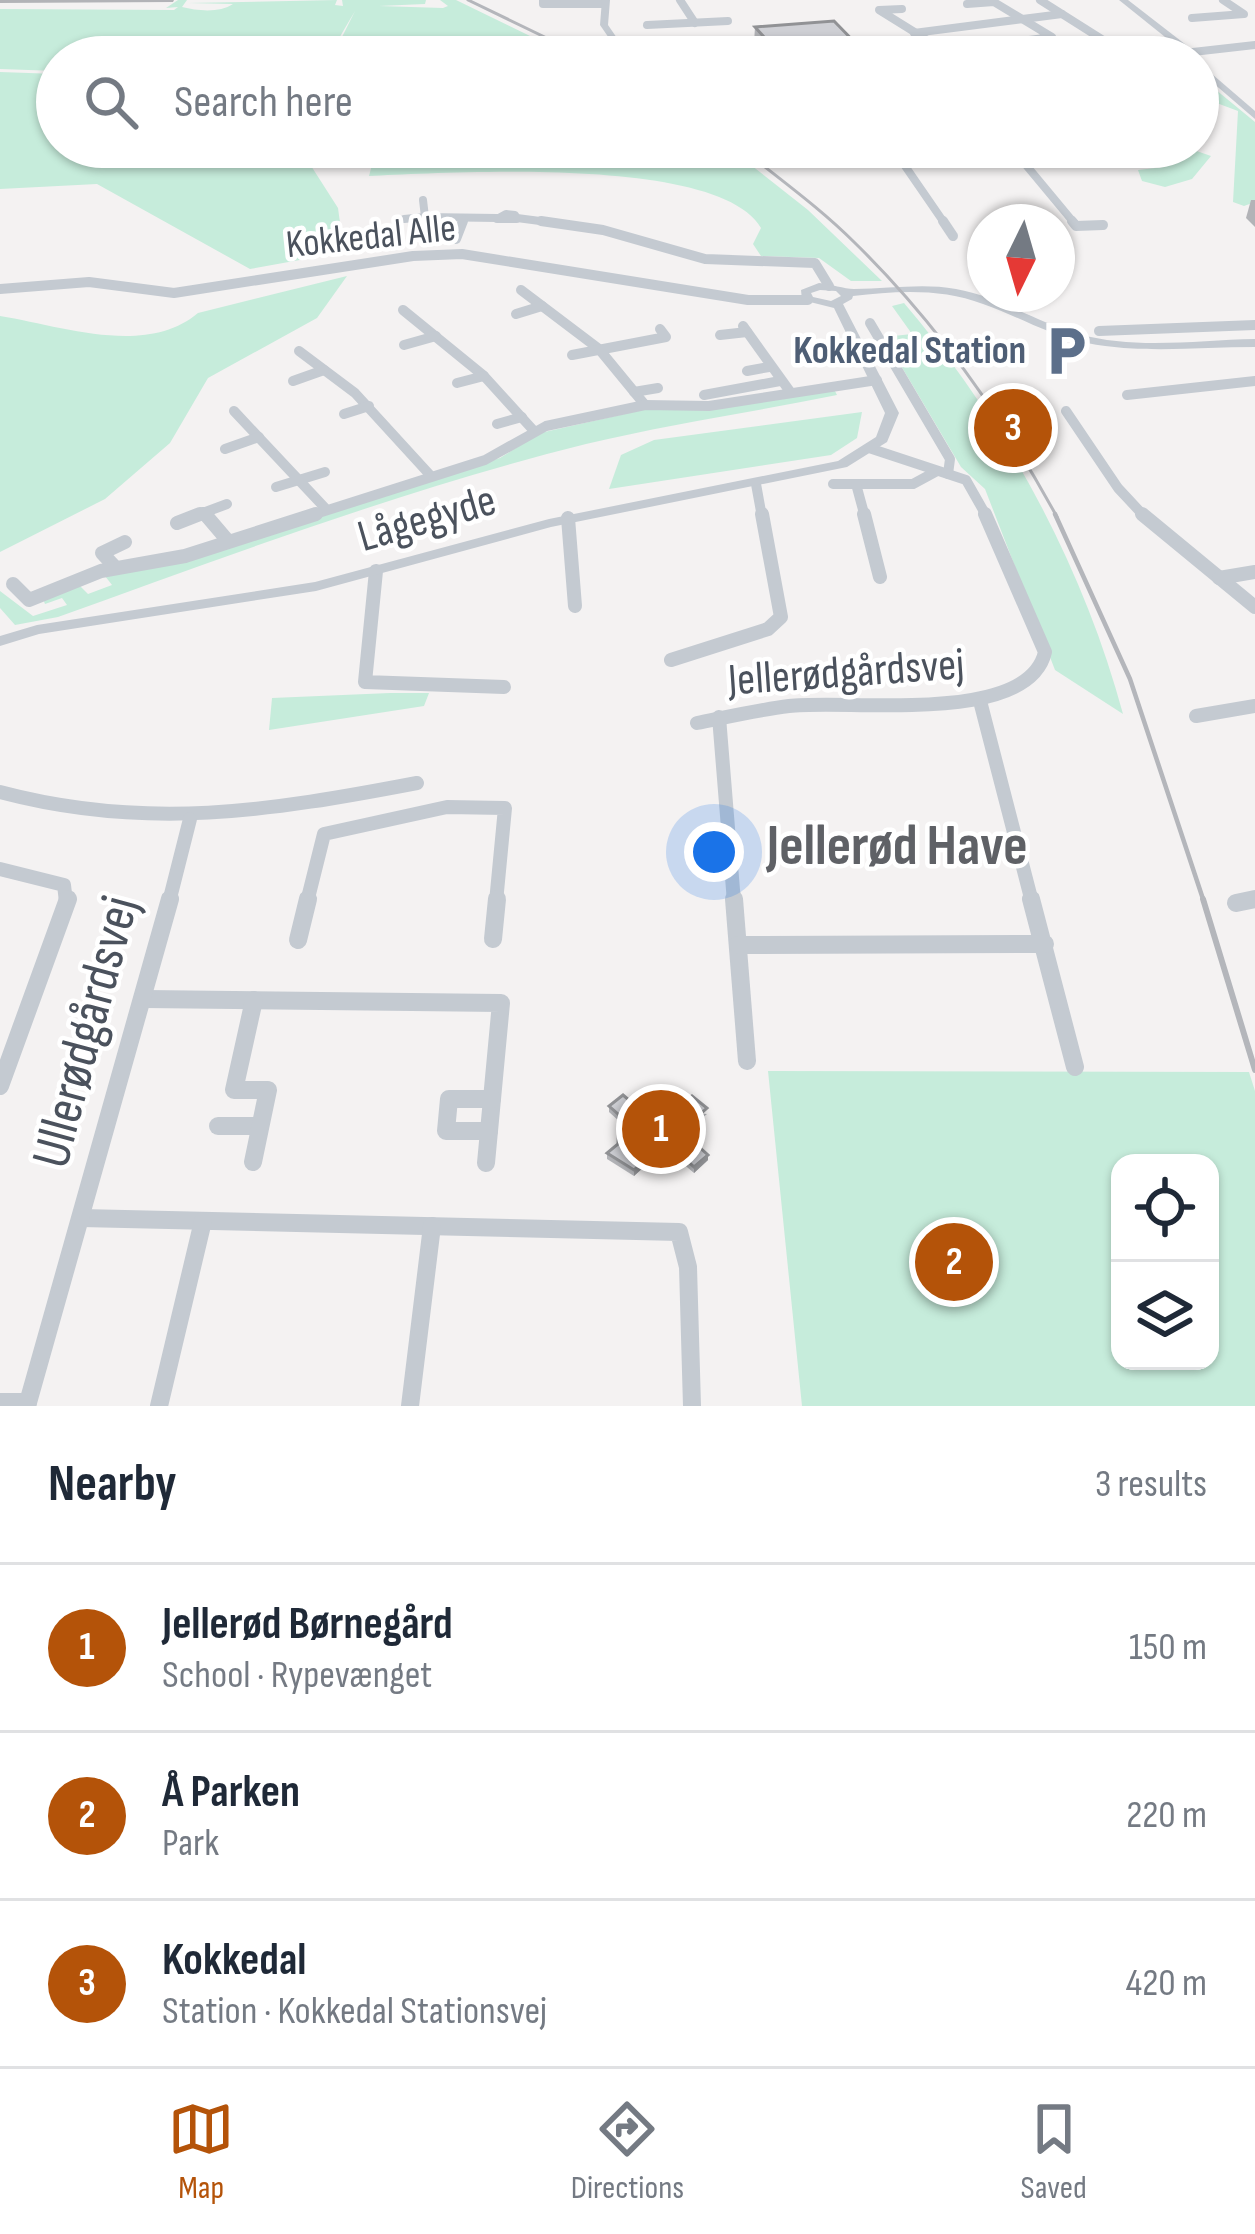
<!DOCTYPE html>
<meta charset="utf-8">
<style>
body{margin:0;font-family:"Sofia Sans Condensed",sans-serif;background:#f2f2f3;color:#1f2937}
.controls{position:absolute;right:36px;bottom:36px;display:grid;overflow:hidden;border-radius:24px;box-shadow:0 3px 9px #0004}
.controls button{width:108px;height:108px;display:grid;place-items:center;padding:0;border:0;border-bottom:3px solid #e0e1e3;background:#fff;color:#1f2937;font:60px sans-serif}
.compass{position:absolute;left:967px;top:204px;width:108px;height:108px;border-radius:50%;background:#fff;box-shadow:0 3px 9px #0004;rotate:185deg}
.you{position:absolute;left:714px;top:852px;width:42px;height:42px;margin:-30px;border:9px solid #fff;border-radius:50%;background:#1a73e8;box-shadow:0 0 0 18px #1a73e833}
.badge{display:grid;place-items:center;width:78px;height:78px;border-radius:50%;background:#b45309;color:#fff;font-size:39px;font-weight:700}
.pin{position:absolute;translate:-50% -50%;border:6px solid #fff;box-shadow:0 3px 12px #0006}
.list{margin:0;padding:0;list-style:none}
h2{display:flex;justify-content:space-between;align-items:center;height:156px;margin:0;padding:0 48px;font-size:51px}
h2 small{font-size:39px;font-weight:400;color:#747a83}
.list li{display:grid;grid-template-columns:78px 1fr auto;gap:36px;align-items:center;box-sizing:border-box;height:168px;padding:0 48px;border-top:3px solid #e0e1e3}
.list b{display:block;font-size:45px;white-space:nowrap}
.list p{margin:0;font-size:39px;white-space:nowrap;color:#747a83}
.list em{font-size:39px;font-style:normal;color:#747a83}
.icon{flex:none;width:66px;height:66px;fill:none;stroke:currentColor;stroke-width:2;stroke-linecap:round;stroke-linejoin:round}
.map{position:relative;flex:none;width:1255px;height:1406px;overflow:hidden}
.search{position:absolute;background:#fff;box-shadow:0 3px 9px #0004;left:36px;right:36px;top:36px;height:132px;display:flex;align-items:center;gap:30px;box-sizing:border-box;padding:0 42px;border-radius:66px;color:#747a83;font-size:45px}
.sheet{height:660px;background:#fff}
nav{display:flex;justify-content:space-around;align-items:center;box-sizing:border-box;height:168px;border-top:3px solid #e0e1e3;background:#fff;font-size:33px;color:#747a83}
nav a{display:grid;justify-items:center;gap:6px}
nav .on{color:#b45309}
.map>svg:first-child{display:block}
.green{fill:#c6ecdb;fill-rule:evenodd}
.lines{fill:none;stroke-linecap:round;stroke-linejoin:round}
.minor-far3{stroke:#c4cad1;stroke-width:8}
.minor-far2{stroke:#c4cad1;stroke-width:10}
.minor-far1{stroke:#c4cad1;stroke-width:14}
.minor{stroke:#c4cad1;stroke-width:18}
.tertiary{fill:#c4cad1;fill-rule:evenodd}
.rail-far2{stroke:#b4b6bb;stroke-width:3}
.rail-far1{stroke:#b4b6bb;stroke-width:4.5}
.rail{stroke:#b4b6bb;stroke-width:6}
.wall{fill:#b2b3b7}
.shaded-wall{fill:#919295}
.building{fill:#cfd0d5;stroke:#919295;stroke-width:3}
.labels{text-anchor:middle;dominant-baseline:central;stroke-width:9;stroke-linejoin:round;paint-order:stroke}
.far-street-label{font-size:39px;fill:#4b525d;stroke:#fff}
.far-service-label{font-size:39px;font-weight:bold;fill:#4e5e75;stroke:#fff;text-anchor:end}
.street-label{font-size:45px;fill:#4b525d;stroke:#fff}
.near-street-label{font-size:54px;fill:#4b525d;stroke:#fff}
.district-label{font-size:57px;font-weight:bold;fill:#5f6166;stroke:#fff}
</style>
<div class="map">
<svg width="1255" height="1406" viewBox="0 0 1255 1406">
<rect width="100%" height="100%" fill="#f4f2f2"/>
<g class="green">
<path d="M178 0H187L182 7C198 11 220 13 233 4L188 3 337 0 335 5 343 6 342 0H426L425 4 379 6 443 8 448 6 440 0H456L573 57H552L511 37 509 47 522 50 519 57H332L355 11 328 57H57V71L0 69V9L174 10 178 7 166 8Z"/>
<polygon points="0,72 57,74 57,147 299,147 338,208 344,252 250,269 97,184 0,189"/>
<polygon points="1210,85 1255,122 1255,202 1244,206 1233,202 1238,111 1198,96 1198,86"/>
<path d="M355 147H728L808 210 882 281H851L819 258 761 256 753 244 761 228C719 155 448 173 369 176L374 157Z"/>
<polygon points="1145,147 1185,147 1211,156 1192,179 1165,187 1142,181 1138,170 1164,167 1170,160 1126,161 1117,153"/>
<path d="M347 276 317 318 208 378 170 443 105 499 0 552V316C62 326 146 357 198 313Z"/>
<path d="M904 303C1004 420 1083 565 1123 714L1055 670 985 489 961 467 884 337 912 334 892 306Z"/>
<path d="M834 389 837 395C754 412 669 424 586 444 406 489 233 554 58 617L15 625 0 608V591L33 616 67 605 62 598 45 604 43 599 80 586 88 594 112 585 105 576 500 458 540 433 651 408Z"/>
<polygon points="862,412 857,438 831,455 609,489 621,455 654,440"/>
<polygon points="390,693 429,693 424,706 269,730 272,698"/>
<path d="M768 1071 1249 1072 1255 1091V1406H802ZM1120 1163H1210V1361H1120Z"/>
</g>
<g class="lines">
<g class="minor-far3">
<polyline points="543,0 543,4 605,4"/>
<polyline points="680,0 695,23"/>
<polyline points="1040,0 1130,57"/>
<polyline points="967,4 994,2 1052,37 1029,40"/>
<polyline points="902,9 879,10 945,51 969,48"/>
<polyline points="1192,18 1244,14 1223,0"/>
<polyline points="647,25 728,21"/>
<polyline points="914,33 1062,14"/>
<polyline points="1184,53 1255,45"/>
<polyline points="892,147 945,224"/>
<polyline points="1011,147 1075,224"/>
<polyline points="423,200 425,217 497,218"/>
<polygon points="506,214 515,215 517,219 497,219"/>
<polyline points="517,218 563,224"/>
<polyline points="404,219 425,217"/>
<polyline points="462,224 464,219"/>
</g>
<g class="minor-far2">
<polyline points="541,221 603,230 705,259 815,263 829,286"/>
<polyline points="943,221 953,236"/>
<polyline points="1072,221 1076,226 1103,225"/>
<polyline points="456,239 463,221"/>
<polyline points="0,289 89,282 174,293 413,256 462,254 748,300 808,300"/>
<polyline points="521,290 599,349 645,405"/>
<polyline points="403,310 484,376 534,431"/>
<polyline points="516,314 542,306"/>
<polyline points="870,323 950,459 948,474"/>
<polyline points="743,326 791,393"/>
<polyline points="1099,331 1255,325"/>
<polyline points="720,335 747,332"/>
<polyline points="404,345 436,336"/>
<polyline points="299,351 355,393 430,475"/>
<polyline points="572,355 666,337 660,329"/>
<polyline points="747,371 769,367"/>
<polyline points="293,381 324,370"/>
<polyline points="457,383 484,376"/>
<polyline points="634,392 658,388"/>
<polyline points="704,395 780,381"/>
<polyline points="1127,395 1255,381"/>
<polyline points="234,411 325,508"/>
<polyline points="1066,411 1118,488 1145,517"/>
<polyline points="344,414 369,406"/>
<polyline points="497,424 522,417"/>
<polyline points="869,448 966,480 987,517"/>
<polyline points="225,449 259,437"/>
<polyline points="756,484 762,517"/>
<polyline points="833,484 913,484 937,471"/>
<polyline points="856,484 865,517"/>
<polyline points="276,487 325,472"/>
<polyline points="203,512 207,517"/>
<polyline points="192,517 227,504"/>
<polyline points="306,517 485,460 546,426 645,405 709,406 877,380"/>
</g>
<g class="minor-far1">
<polyline points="205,514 228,541"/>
<polyline points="864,514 880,577"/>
<polyline points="1142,514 1255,607"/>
<polyline points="568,518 575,606"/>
<polyline points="177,523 200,514"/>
<polyline points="115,567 102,553 125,542"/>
<polyline points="376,571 365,682 504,687"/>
<polyline points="1219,578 1255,572"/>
<polyline points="13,584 29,600 101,571 185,556 316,514"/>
<polyline points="671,660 768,629 781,617 762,514"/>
<polyline points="980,701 1032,902"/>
<polyline points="1196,716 1255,706"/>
<polyline points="719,717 734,902"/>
<path d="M697 723C727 717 758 710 789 706 850 699 1028 726 1045 652L985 514"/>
<path d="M0 792C147 831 270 811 417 783"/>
<polyline points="0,869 64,885 66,902"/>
<polyline points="169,902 190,819"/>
<polyline points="307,902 324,834 447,807 505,808 496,902"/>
<polyline points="1241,902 1255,899"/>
</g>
<g class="minor">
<polyline points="734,899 747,1061"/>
<polyline points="1031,899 1075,1067"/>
<polyline points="1236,903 1255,899"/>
<polyline points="493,939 497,899"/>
<polyline points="298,940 308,899"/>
<polyline points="738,945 1045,944"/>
<polyline points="145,999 501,1003 486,1163"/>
<polyline points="0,1086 68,899"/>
<polyline points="218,1126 260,1126"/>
<polyline points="489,1131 446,1131 449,1099 492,1099"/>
<polyline points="253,1162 268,1090 234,1090 254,1000"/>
<polyline points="81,1218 679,1232 688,1267 692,1406"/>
<polyline points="0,1402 28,1402"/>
<polyline points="27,1406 170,899"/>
<polyline points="159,1406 203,1221"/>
<polyline points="410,1406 432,1226"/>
</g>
<g class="tertiary">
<polygon points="602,0 610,0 608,25 630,57 622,57 600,25"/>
<polygon points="1119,0 1128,0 1199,55 1199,59 1190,57"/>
<polygon points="1198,62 1255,111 1255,119 1198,70"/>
<path d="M819 283C831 284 844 289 854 289 889 289 922 283 956 289 1000 297 1036 322 1079 334 1135 350 1198 340 1255 339V347C1200 347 1142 354 1087 343 1050 336 1018 316 983 304 941 288 896 291 853 296L852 299 843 304 899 413 887 442 847 467 551 527 316 591 39 634 0 646V636L37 625 315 582 549 519 838 461 876 437 885 413 834 308 802 300 801 290ZM820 290 836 291 841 296 831 301 813 297 811 293Z"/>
</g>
<g class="rail-far2">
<polyline points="468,0 586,57"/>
<path d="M740 147C778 178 819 207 854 242 937 323 1002 416 1057 517"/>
</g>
<polyline class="rail-far1" points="1055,514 1130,679 1204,902"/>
<polyline class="rail" points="1203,899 1255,1070"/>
</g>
<g class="wall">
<polygon points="0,0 174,0 173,2 0,3"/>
<polygon points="755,27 869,57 767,57 754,43"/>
<polygon points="1251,200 1255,200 1255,227 1246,218"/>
<polygon points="609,1106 707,1114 697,1122 697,1145 708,1160 694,1173 668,1151 669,1145 647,1145 641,1154 646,1165 634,1176 607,1159 607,1153 618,1144 619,1121 609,1112"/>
</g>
<g class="shaded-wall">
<polygon points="708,1155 708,1160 694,1173 694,1167"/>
<polygon points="647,1159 646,1165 634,1176 634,1170"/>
</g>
<g class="building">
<polygon points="834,21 869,57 782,57 755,27"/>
<polygon points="623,1095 637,1107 678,1108 692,1096 707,1108 697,1117 697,1145 708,1155 694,1167 669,1145 669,1139 647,1139 639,1152 647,1159 634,1170 607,1153 618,1144 619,1115 609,1106"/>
</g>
<defs>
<g id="parking-bare" transform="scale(4.14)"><path d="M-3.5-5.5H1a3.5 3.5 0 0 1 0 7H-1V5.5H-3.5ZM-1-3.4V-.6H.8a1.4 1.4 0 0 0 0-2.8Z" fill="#5c6f8a" stroke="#fff" stroke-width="2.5" paint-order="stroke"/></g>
</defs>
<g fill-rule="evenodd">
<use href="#parking-bare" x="1066" y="351"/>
</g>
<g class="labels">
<g class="far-street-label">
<text transform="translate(371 237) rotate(-6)">Kokkedal Alle</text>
</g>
<g class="far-service-label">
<text x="1026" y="351">Kokkedal Station</text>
</g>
<g class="street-label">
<text transform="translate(427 519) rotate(-16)">Lågegyde</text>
<text transform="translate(846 673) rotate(-4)">Jellerødgårdsvej</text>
</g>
<g class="near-street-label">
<text transform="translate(86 1032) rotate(-75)">Ullerødgårdsvej</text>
</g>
<g class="district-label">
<text x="897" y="847">Jellerød Have</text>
</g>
</g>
</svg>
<div class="controls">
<button><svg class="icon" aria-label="locate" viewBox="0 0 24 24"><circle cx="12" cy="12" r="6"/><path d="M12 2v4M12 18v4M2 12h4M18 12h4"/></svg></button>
<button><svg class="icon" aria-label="layers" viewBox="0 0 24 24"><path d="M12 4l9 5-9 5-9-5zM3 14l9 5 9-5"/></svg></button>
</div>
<svg class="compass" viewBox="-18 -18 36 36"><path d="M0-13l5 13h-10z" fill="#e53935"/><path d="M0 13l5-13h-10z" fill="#747a83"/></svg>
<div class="you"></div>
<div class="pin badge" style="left:661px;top:1129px">1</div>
<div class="pin badge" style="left:954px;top:1262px">2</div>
<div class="pin badge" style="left:1013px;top:428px">3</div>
<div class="search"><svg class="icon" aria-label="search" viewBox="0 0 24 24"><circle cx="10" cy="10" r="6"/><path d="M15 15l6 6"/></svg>Search here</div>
</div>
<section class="sheet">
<h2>Nearby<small>3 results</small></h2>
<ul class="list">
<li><span class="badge">1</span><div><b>Jellerød Børnegård</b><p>School · Rypevænget</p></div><em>150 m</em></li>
<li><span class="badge">2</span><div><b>Å Parken</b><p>Park</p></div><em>220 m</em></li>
<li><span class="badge">3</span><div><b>Kokkedal</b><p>Station · Kokkedal Stationsvej</p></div><em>420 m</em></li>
</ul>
</section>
<nav>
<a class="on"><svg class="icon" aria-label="map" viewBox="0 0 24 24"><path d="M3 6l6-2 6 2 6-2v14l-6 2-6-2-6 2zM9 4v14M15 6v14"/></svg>Map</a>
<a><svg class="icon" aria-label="directions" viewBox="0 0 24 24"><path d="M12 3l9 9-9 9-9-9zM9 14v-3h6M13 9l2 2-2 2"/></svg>Directions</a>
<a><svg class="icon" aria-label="saved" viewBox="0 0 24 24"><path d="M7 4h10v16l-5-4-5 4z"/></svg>Saved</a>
</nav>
